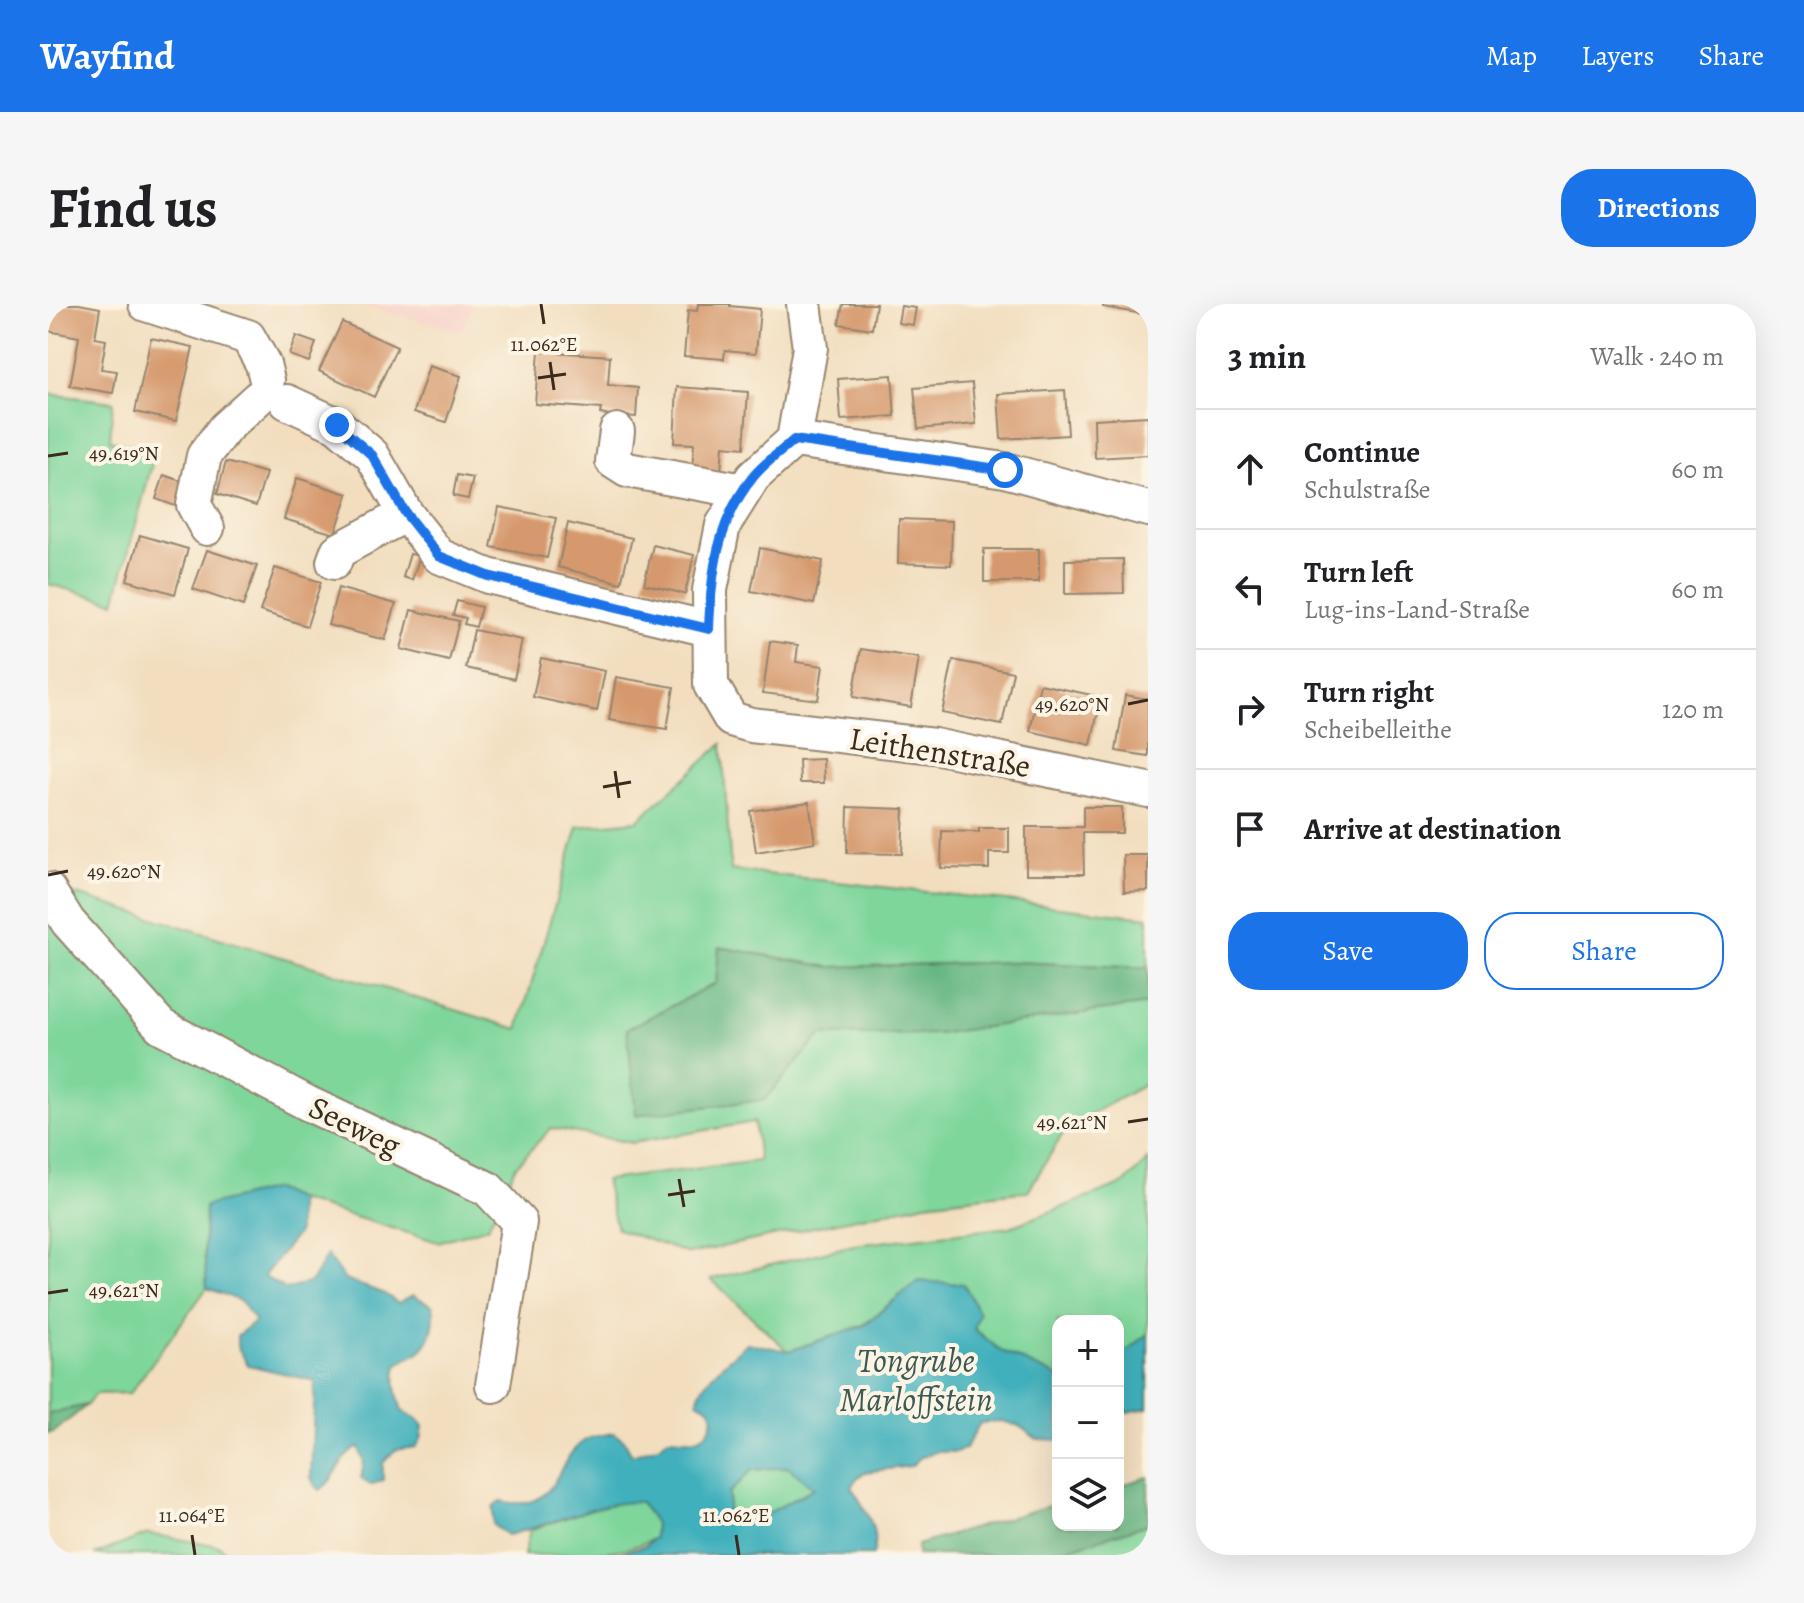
<!DOCTYPE html>
<meta charset="utf-8">
<style>
body{margin:0;font-family:Alegreya,serif;background:#f6f6f6;color:#202124}
.controls{position:absolute;right:24px;bottom:24px;display:grid;overflow:hidden;border-radius:16px;box-shadow:0 8px 32px #0002}
.controls button{width:72px;height:72px;display:grid;place-items:center;padding:0;border:0;border-bottom:2px solid #e0e0e0;background:#fff;color:#202124;font:40px sans-serif}
.stop{position:absolute;width:24px;height:24px;margin:-18px;border:6px solid #1a73e8;border-radius:50%;background:#fff}
.stop.end{background:#1a73e8;border-color:#fff;box-shadow:0 2px 8px #0008}
.list{margin:0;padding:0;list-style:none}
h2{display:flex;justify-content:space-between;align-items:center;height:104px;margin:0;padding:0 32px;font-size:34px}
h2 small{font-size:26px;font-weight:400;color:#757577}
.list li{display:grid;grid-template-columns:52px 1fr auto;gap:24px;align-items:center;box-sizing:border-box;height:120px;padding:0 32px;border-top:2px solid #e0e0e0}
.list b{display:block;font-size:30px;white-space:nowrap}
.list p{margin:0;font-size:26px;white-space:nowrap;color:#757577}
.list em{font-size:26px;font-style:normal;color:#757577}
.actions{display:flex;gap:16px;padding:24px 32px}
.actions a{flex:1;padding:18px 0;border:2px solid #1a73e8;border-radius:32px;text-align:center;font-size:28px;color:#1a73e8}
.actions .main{background:#1a73e8;color:#fff}
.icon{flex:none;width:44px;height:44px;fill:none;stroke:currentColor;stroke-width:2;stroke-linecap:round;stroke-linejoin:round}
.map{position:relative;flex:none;width:1100px;height:1251px;overflow:hidden;border-radius:32px}
header{display:flex;align-items:center;gap:48px;box-sizing:border-box;height:112px;padding:0 40px;background:#1a73e8;color:#fff}
header strong{font-size:38px}
nav{display:flex;gap:44px;margin-inline-start:auto;font-size:28px}
.intro{display:flex;align-items:center;justify-content:space-between;box-sizing:border-box;height:192px;padding:0 48px}
h1{margin:0;font-size:56px}
.button{padding:20px 36px;border-radius:32px;background:#1a73e8;color:#fff;font-size:28px;font-weight:700}
main{display:flex;gap:48px;padding:0 48px}
aside{flex:1;background:#fff;border-radius:32px;box-shadow:0 8px 32px #0002}
.map>svg:first-child{display:block}
.built{fill:#f7d1c8}
.green{fill:#7ed69b;stroke:#5c805c;stroke-width:2}
.forest{fill:#66b783;stroke:#507050;stroke-width:2}
.water{fill:#41b0bc;stroke:#3e6d6d;stroke-width:2;fill-rule:evenodd}
.building{fill:#d6996d}
.lines{fill:none;stroke-linecap:round;stroke-linejoin:round}
.minor-casing{stroke:#96846e;stroke-width:38}
.minor{stroke:#fff;stroke-width:34}
.route{stroke:#1a73e8;stroke-width:10}
.ticks{fill:none;stroke:#3b2a1e;stroke-width:3}
.labels{text-anchor:middle;dominant-baseline:central;stroke-width:8;stroke-linejoin:round;paint-order:stroke}
.street-label{font-size:32px;fill:#3b2a1e;stroke:#fcf5e5}
.water-label{font-size:34px;font-style:italic;fill:#3d5955;stroke:#fcf5e5}
.ticks-label{font-size:20px;text-anchor:middle;fill:#3b2a1e;stroke:#fcf5e5;stroke-width:8;stroke-linejoin:round;paint-order:stroke}
</style>
<header>
<strong>Wayfind</strong>
<nav><a>Map</a><a>Layers</a><a>Share</a></nav>
</header>
<div class="intro"><h1>Find us</h1><a class="button">Directions</a></div>
<main>
<div class="map">
<svg width="1100" height="1251" viewBox="0 0 1100 1251">
<rect width="100%" height="100%" fill="#fcf5e5"/>
<filter id="ink" filterUnits="userSpaceOnUse"><feTurbulence type="fractalNoise" baseFrequency=".0125" numOctaves="2"/><feDisplacementMap in="SourceGraphic" scale="16" xChannelSelector="R" yChannelSelector="G"/><feConvolveMatrix kernelMatrix="1 2 1 2 8 2 1 2 1" color-interpolation-filters="sRGB"/></filter>
<filter id="wash" filterUnits="userSpaceOnUse"><feTurbulence type="fractalNoise" baseFrequency=".006" numOctaves="4" result="noise"/><feDisplacementMap in="SourceGraphic" scale="32" xChannelSelector="R" yChannelSelector="G"/><feGaussianBlur stdDeviation="1.8" result="paint"/><feColorMatrix in="noise" values="0 0 0 0 0 0 0 0 0 0 0 0 0 0 0 0 0 1.4 0 .05"/><feComposite in="paint" operator="in"/></filter>
<g filter="url(#wash)">
<rect width="100%" height="100%" fill="#f2debf"/>
<polygon class="built" points="309,0 426,0 414,28"/>
<g class="green">
<polygon points="0,90 65,98 62,136 107,149 67,298 0,280"/>
<polygon points="674,440 683,566 1100,613 1100,664 968,658 782,663 671,643 668,679 579,725 716,796 773,731 888,730 1100,700 1100,779 1019,823 980,887 878,899 641,950 569,925 557,876 711,857 706,818 584,839 503,824 467,863 440,923 390,938 250,896 226,885 157,902 156,945 159,984 82,1089 47,1090 39,1101 0,1110 0,582 470,725 530,523 589,517"/>
<polygon points="1100,856 1100,1030 1070,1054 1070,1017 1010,1017 1010,1073 953,1047 870,977 815,1021 740,1047 663,975 806,941 962,923 1076,880"/>
<polygon points="740,1163 767,1184 717,1211 679,1217 681,1189 704,1166"/>
<path d="M568 1197 592 1198 607 1219 606 1234C579 1251 512 1251 476 1251L482 1226Z"/>
<polygon points="1100,1220 1100,1251 999,1251"/>
<polygon points="100,1230 172,1242 180,1251 46,1251"/>
</g>
<g class="forest">
<polygon points="671,643 782,663 968,658 1100,664 1100,700 888,730 773,731 716,796 588,811 579,725 668,679"/>
<polygon points="39,1101 6,1128 0,1129 0,1110"/>
<polygon points="1100,1173 1100,1220 999,1251 869,1251 869,1241 1010,1199 1010,1221 1070,1221 1070,1182"/>
</g>
<g class="water">
<path d="M226 885 250 896V929L216 972 238 986 263 978 279 951 297 976 335 989 350 999 365 991 385 1002C388 1017 384 1036 372 1047 366 1052 356 1055 349 1061 345 1078 349 1090 354 1107L368 1114 375 1122 373 1135 368 1143 347 1146 335 1159V1176L323 1181 313 1175 316 1159 311 1143C291 1152 290 1174 272 1186L267 1182 263 1173 267 1077 200 1061 189 1042V1032L207 1017 193 997 159 984 156 945 157 902Z"/>
<path d="M870 977 916 980 931 1009 926 1025 953 1047 1010 1073V1136L989 1135 971 1122 954 1117 932 1119 917 1145 907 1148H887L873 1153 863 1162 817 1168 808 1175 804 1184C817 1204 832 1227 825 1251H562L597 1242 606 1234 607 1219 592 1198C546 1197 503 1222 459 1231L445 1221V1204L452 1197C513 1211 504 1158 536 1137 544 1131 557 1131 566 1129L576 1136 584 1151 613 1141 620 1134C629 1134 639 1136 647 1135 660 1133 670 1115 661 1104 658 1101 654 1099 650 1097 649 1079 685 1052 699 1039L741 1047 815 1022ZM740 1163 766 1184 717 1211 679 1216 681 1189 704 1166Z"/>
<polygon points="1100,1030 1100,1104 1070,1110 1070,1054"/>
</g>
<g id="blocks">
<g class="building">
<polygon points="0,0 31,0 52,4 47,34 58,36 53,65 69,67 65,89 22,82 31,33 0,27"/>
<polygon points="650,0 682,0 682,2 712,5 708,49 677,46 676,55 636,52 640,6 649,7"/>
<polygon points="795,0 828,0 824,25 791,20"/>
<polygon points="1055,0 1100,0 1100,11 1055,3"/>
<polygon points="853,2 868,4 865,21 850,19"/>
<polygon points="294,18 349,43 326,93 271,67"/>
<polygon points="248,32 268,39 261,58 241,51"/>
<polygon points="103,34 145,43 128,117 87,108"/>
<polygon points="491,47 562,52 560,81 590,84 588,113 552,110 553,105 487,100"/>
<polygon points="381,62 413,72 398,118 366,108"/>
<polygon points="844,71 847,112 793,116 790,75"/>
<polygon points="924,79 928,120 870,125 866,84"/>
<polygon points="629,83 700,88 696,144 675,142 673,167 644,165 646,140 626,139"/>
<polygon points="1017,86 1020,131 953,135 950,90"/>
<polygon points="1100,112 1100,151 1047,154 1046,115"/>
<polygon points="178,158 218,169 208,202 169,190"/>
<polygon points="116,171 139,179 130,203 108,195"/>
<polygon points="409,171 425,174 420,195 405,192"/>
<polygon points="249,174 300,190 287,230 236,215"/>
<polygon points="451,203 508,214 499,254 443,243"/>
<polygon points="851,215 904,217 903,261 850,259"/>
<polygon points="520,219 584,234 573,279 510,263"/>
<polygon points="92,231 140,245 127,290 79,276"/>
<polygon points="605,241 646,251 637,290 596,280"/>
<polygon points="712,244 775,257 766,300 703,287"/>
<rect x="936" y="245" width="55" height="33"/>
<polygon points="159,246 209,262 195,302 145,285"/>
<polygon points="362,250 372,252 364,276 355,273"/>
<polygon points="1075,255 1076,289 1017,290 1017,256"/>
<polygon points="227,264 273,278 259,322 212,307"/>
<polygon points="290,284 348,300 337,336 280,321"/>
<polygon points="409,297 433,303 428,323 416,320 418,314 405,311"/>
<polygon points="363,306 411,317 401,357 353,345"/>
<polygon points="426,326 474,336 466,375 418,364"/>
<polygon points="722,337 750,341 748,358 775,362 770,396 715,389"/>
<polygon points="813,345 871,354 863,403 805,393"/>
<polygon points="493,354 557,367 549,407 485,393"/>
<polygon points="905,356 965,368 954,421 894,409"/>
<polygon points="568,373 626,383 619,425 561,416"/>
<polygon points="992,380 1053,393 1043,441 982,427"/>
<polygon points="1077,391 1100,395 1100,452 1068,447"/>
<polygon points="775,455 776,479 752,479 751,456"/>
<polygon points="761,498 767,538 708,548 702,507"/>
<polygon points="800,503 856,505 854,550 799,549"/>
<polygon points="1035,503 1074,503 1074,529 1035,529 1036,570 978,570 978,523 1035,523"/>
<polygon points="931,524 961,524 961,549 941,549 941,565 893,564 894,527 931,528"/>
<polygon points="1075,551 1100,551 1100,587 1076,588"/>
</g>
</g>
</g>
<g filter="url(#ink)">
<use href="#blocks" fill-opacity="0" stroke="#96846e" stroke-width="2"/>
<g class="lines">
<g class="minor-casing">
<g id="minor">
<polyline points="98,0 200,33 215,60 219,76"/>
<polyline points="756,0 762,44 746,136 705,173 675,221 662,286 663,381 683,415 703,421 886,442 1100,486"/>
<polyline points="239,98 289,121 324,151 358,210 391,252 440,272 661,325"/>
<polyline points="569,127 565,157 579,166 696,187"/>
<polyline points="746,136 957,166 1100,205"/>
<polyline points="159,224 146,201 156,152 177,124 210,94"/>
<polyline points="286,258 290,247 358,210"/>
<polyline points="0,586 20,618 113,722 259,799 440,885 471,918 445,1081"/>
</g>
</g>
<use href="#minor" class="minor"/>
</g>
</g>
<g class="lines" filter="url(#ink)">
<path class="route" d="M289 121 324 151 358 210 391 252 440 272 661 325C663 271 669 217 705 173 716 159 733 148 746 136L957 166"/>
</g>
<path class="ticks" d="M493 0 496 20M502 58 506 86M490 74 518 70M0 152 20 149M1080 400 1100 396M567 467 571 494M555 483 583 478M0 571 20 567M1080 818 1100 815M631 875 636 903M620 891 647 887M0 989 20 986M144 1231 147 1251M688 1231 691 1251"/>
<g class="labels">
<g class="street-label">
<text transform="translate(892 448) rotate(9)">Leithenstraße</text>
<text transform="translate(307 822) rotate(26)">Seeweg</text>
</g>
<g class="water-label">
<text x="868" y="1056">Tongrube<tspan x="868" dy="39">Marloffstein</tspan></text>
</g>
</g>
<g class="ticks-label">
<text x="496" y="47">11.062°E</text>
<text x="76" y="156">49.619°N</text>
<text x="1024" y="407">49.620°N</text>
<text x="76" y="574">49.620°N</text>
<text x="1024" y="825">49.621°N</text>
<text x="76" y="993">49.621°N</text>
<text x="144" y="1218">11.064°E</text>
<text x="688" y="1218">11.062°E</text>
</g>
</svg>
<div class="controls">
<button>+</button>
<button>−</button>
<button><svg class="icon" aria-label="layers" viewBox="0 0 24 24"><path d="M12 4l9 5-9 5-9-5zM3 14l9 5 9-5"/></svg></button>
</div>
<div class="stop" style="left:957px;top:166px"></div>
<div class="stop end" style="left:289px;top:121px"></div>
</div>
<aside>
<h2>3 min<small>Walk · 240 m</small></h2>
<ul class="list">
<li><svg class="icon" aria-label="ahead" viewBox="0 0 24 24"><path d="M12 20V5M6 11l6-6 6 6"/></svg><div><b>Continue</b><p>Schulstraße</p></div><em>60 m</em></li>
<li><svg class="icon" aria-label="left" viewBox="0 0 24 24"><path d="M17 20v-9H6M10 6l-5 5 5 5"/></svg><div><b>Turn left</b><p>Lug-ins-Land-Straße</p></div><em>60 m</em></li>
<li><svg class="icon" aria-label="right" viewBox="0 0 24 24"><path d="M7 20v-9h11M14 6l5 5-5 5"/></svg><div><b>Turn right</b><p>Scheibelleithe</p></div><em>120 m</em></li>
<li><svg class="icon" aria-label="arrive" viewBox="0 0 24 24"><path d="M6 21V4h12l-3 4 3 4H6"/></svg><div><b>Arrive at destination</b></div></li>
</ul>
<div class="actions"><a class="main">Save</a><a>Share</a></div>
</aside>
</main>
